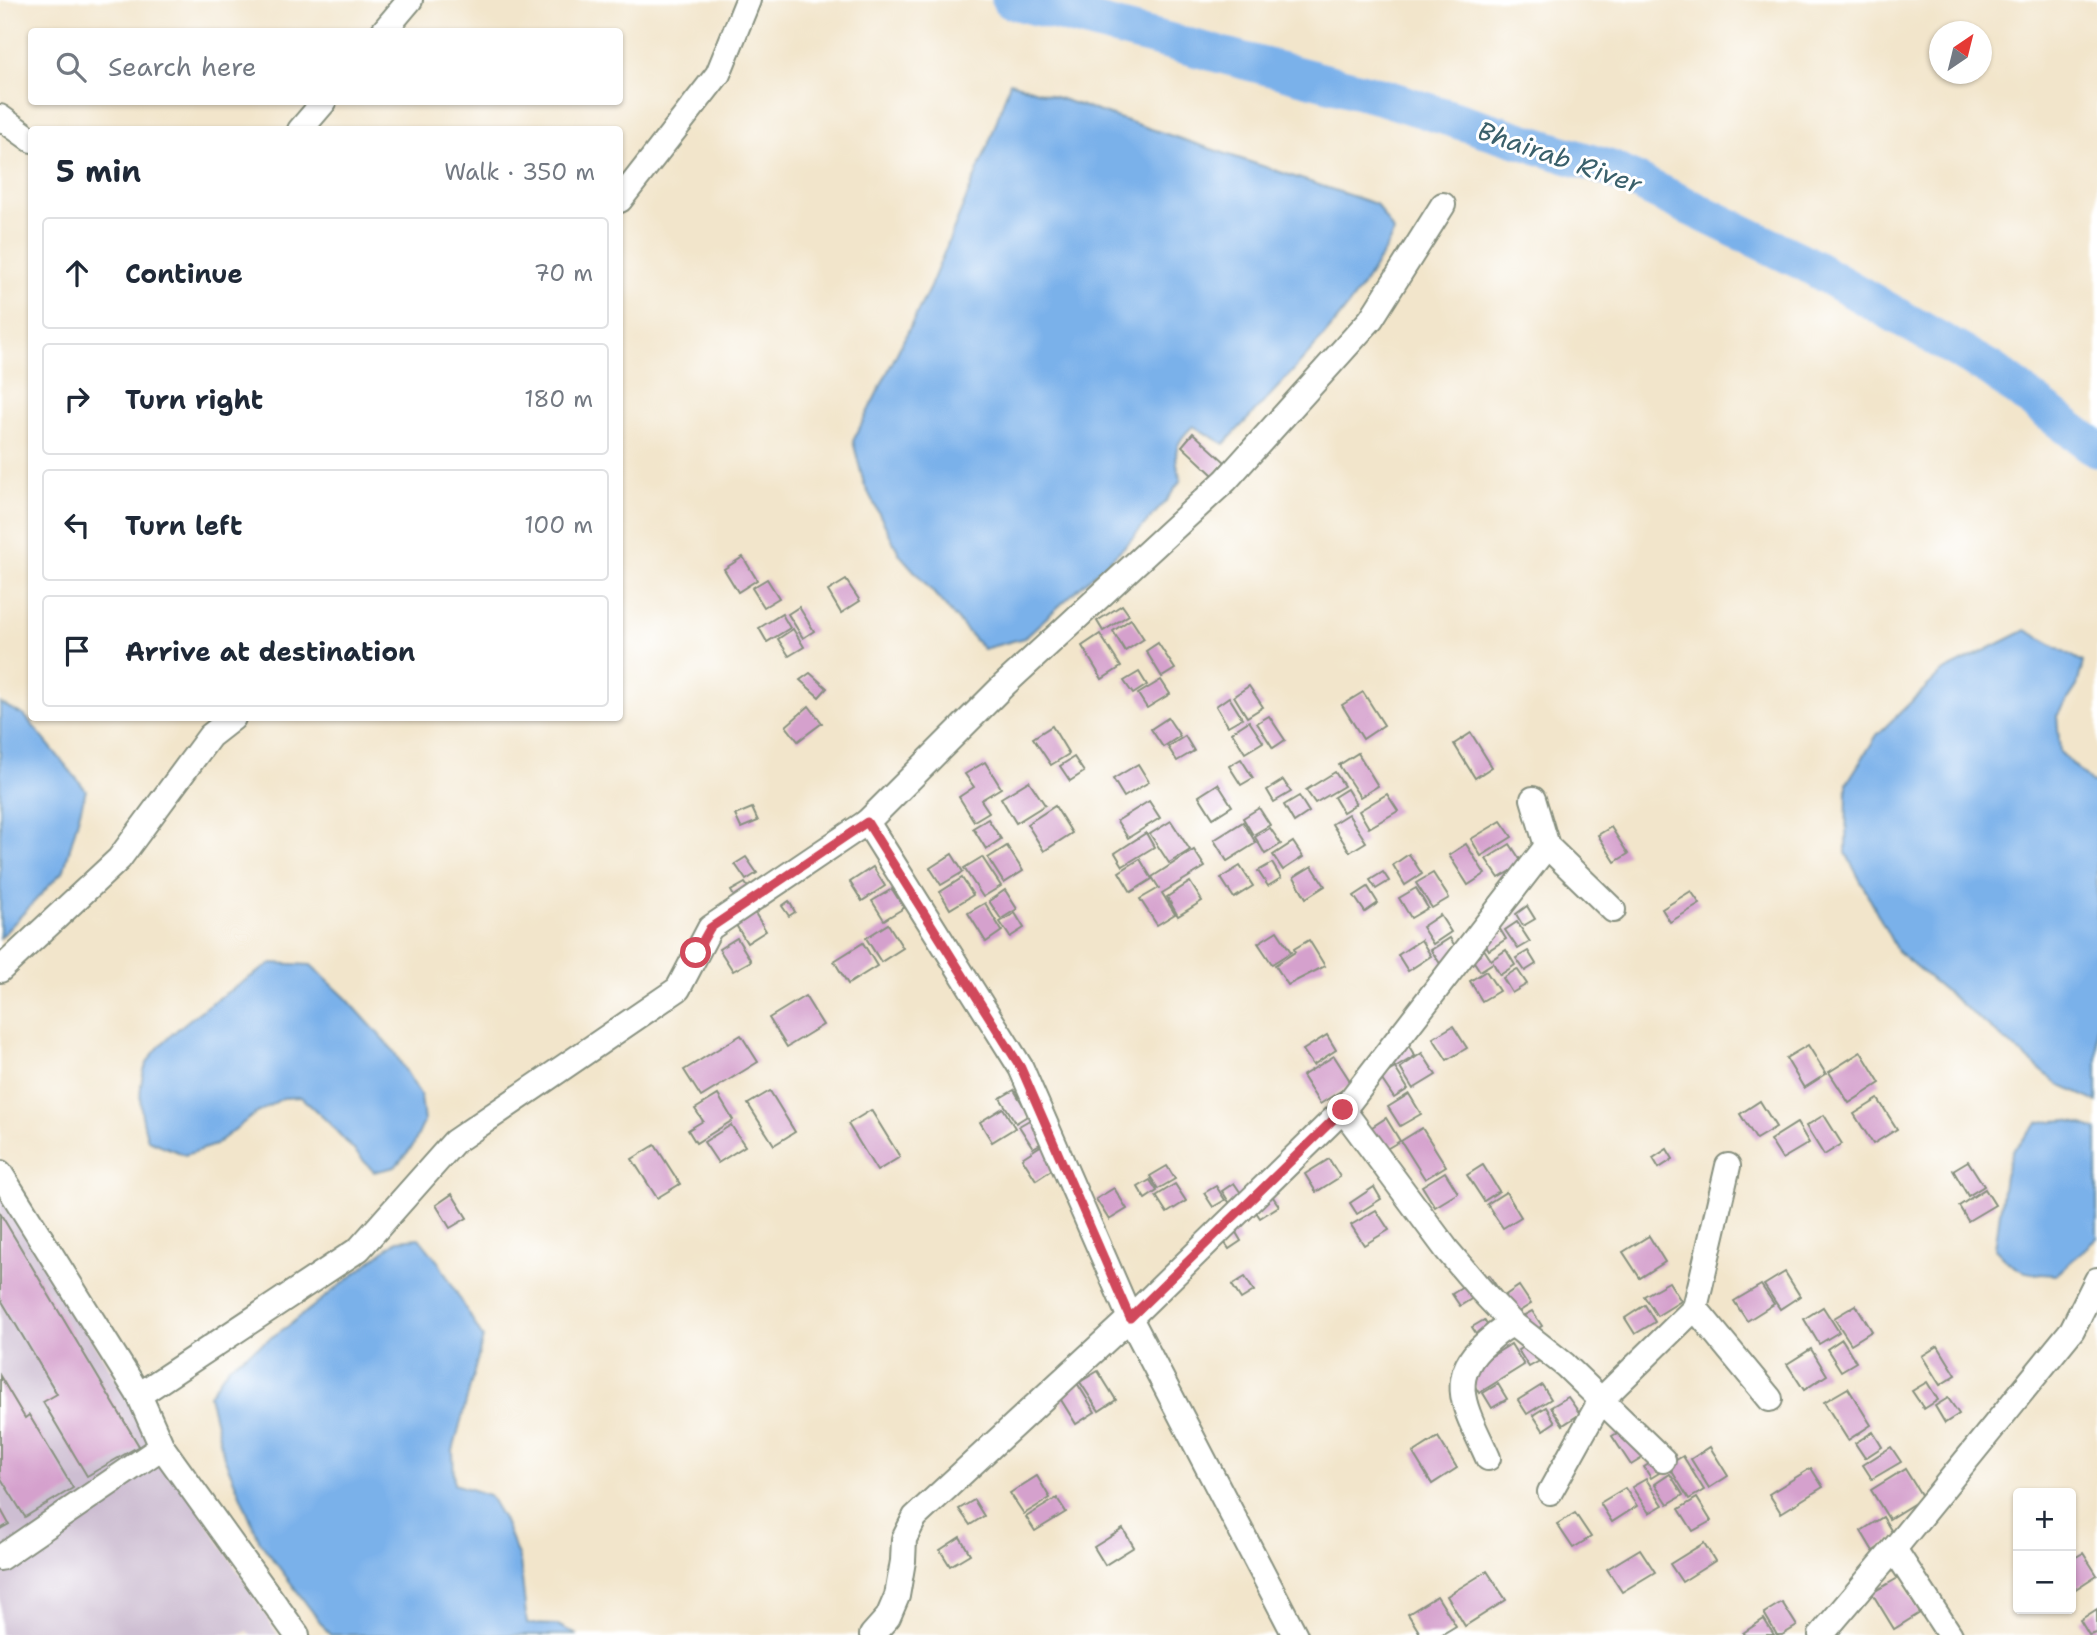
<!DOCTYPE html>
<meta charset="utf-8">
<style>
body{margin:0;font-family:"Shantell Sans",sans-serif;background:#f2f2f3;color:#1f2937}
.controls{position:absolute;right:21px;bottom:21px;display:grid;overflow:hidden;border-radius:7px;box-shadow:0 2px 5px #0004}
.controls button{width:63px;height:63px;display:grid;place-items:center;padding:0;border:0;border-bottom:2px solid #e0e1e3;background:#fff;color:#1f2937;font:35px sans-serif}
.compass{position:absolute;left:1929px;top:21px;width:63px;height:63px;border-radius:50%;background:#fff;box-shadow:0 2px 5px #0004;rotate:35deg}
.stop{position:absolute;width:21px;height:21px;margin:-16px;border:5px solid #d1495b;border-radius:50%;background:#fff}
.stop.end{background:#d1495b;border-color:#fff;box-shadow:0 2px 7px #0008}
.list{margin:0;padding:0;list-style:none}
h2{display:flex;justify-content:space-between;align-items:center;height:91px;margin:0;padding:0 28px;font-size:30px}
h2 small{font-size:23px;font-weight:400;color:#747a83}
.list li{display:grid;grid-template-columns:46px 1fr auto;gap:21px;align-items:center;box-sizing:border-box;height:112px;margin:0 14px 14px;padding:0 14px;border:2px solid #e0e1e3;border-radius:7px}
.list b{display:block;font-size:26px;white-space:nowrap}
.list em{font-size:23px;font-style:normal;color:#747a83}
.icon{flex:none;width:38px;height:38px;fill:none;stroke:currentColor;stroke-width:2;stroke-linecap:round;stroke-linejoin:round}
.map{position:relative;flex:none;width:2097px;height:1635px;overflow:hidden}
.search{position:absolute;background:#fff;box-shadow:0 2px 5px #0004;left:28px;top:28px;width:595px;height:77px;display:flex;align-items:center;gap:18px;box-sizing:border-box;padding:0 24px;border-radius:7px;color:#747a83;font-size:26px}
.panel{position:absolute;background:#fff;box-shadow:0 2px 5px #0004;left:28px;top:126px;width:595px;height:595px;border-radius:7px}
.map>svg:first-child{display:block}
.industrial{fill:#cdbed2}
.water{fill:#7ab1ea;stroke:#4c778f;stroke-width:2}
.lines{fill:none;stroke-linecap:round;stroke-linejoin:round}
.river{stroke:#7ab1ea;stroke-width:37}
.building{fill:#d5a1cd}
.street-casing{stroke:#889180;stroke-width:28}
.street{stroke:#fff;stroke-width:24}
.route{stroke:#d1495b;stroke-width:9}
.labels{text-anchor:middle;dominant-baseline:central;stroke-width:6;stroke-linejoin:round;paint-order:stroke}
.water-label{font-size:26px;font-style:italic;fill:#3a606b;stroke:#fff}
</style>
<div class="map">
<svg width="2097" height="1635" viewBox="0 0 2097 1635">
<rect width="100%" height="100%" fill="#fff"/>
<filter id="ink" filterUnits="userSpaceOnUse"><feTurbulence type="fractalNoise" baseFrequency=".0143" numOctaves="2"/><feDisplacementMap in="SourceGraphic" scale="14" xChannelSelector="R" yChannelSelector="G"/><feConvolveMatrix kernelMatrix="1 2 1 2 8 2 1 2 1" color-interpolation-filters="sRGB"/></filter>
<filter id="wash" filterUnits="userSpaceOnUse"><feTurbulence type="fractalNoise" baseFrequency=".00686" numOctaves="4" result="noise"/><feDisplacementMap in="SourceGraphic" scale="28" xChannelSelector="R" yChannelSelector="G"/><feGaussianBlur stdDeviation="1.57" result="paint"/><feColorMatrix in="noise" values="0 0 0 0 0 0 0 0 0 0 0 0 0 0 0 0 0 1.4 0 .05"/><feComposite in="paint" operator="in"/></filter>
<g filter="url(#wash)">
<rect width="100%" height="100%" fill="#f2e5cb"/>
<polygon class="industrial" points="0,1194 278,1635 251,1635 247,1631 240,1635 0,1635 0,1529 9,1524 0,1508 0,1477 25,1517 73,1488 29,1416 25,1418 0,1376 0,1298 57,1394 43,1402 87,1476 139,1445 0,1213"/>
<g class="water">
<path d="M1010 82 1376 204 1394 232C1354 314 1286 378 1224 444L1193 426C1172 445 1174 454 1181 480L1166 501 1125 546 1024 638 983 649 900 555 864 484 853 441 930 287 989 143Z"/>
<polygon points="2026,630 2083,662 2077,686 2057,716 2060,752 2092,783 2097,782 2097,1102 2059,1085 1897,951 1846,853 1847,783 1877,735 1942,672"/>
<polygon points="0,703 25,716 86,790 64,870 0,938"/>
<path d="M272 963 311 965 346 998 393 1050 421 1096 424 1122 413 1146 395 1167 374 1172 328 1122 301 1097 283 1098 252 1116 215 1145 185 1155 148 1140C141 1117 137 1096 144 1071 152 1037 242 983 272 963Z"/>
<path d="M2068 1120 2097 1130V1238L2056 1275C2024 1274 2017 1273 1995 1249L2005 1175 2013 1150 2039 1122Z"/>
<polygon points="419,1238 439,1263 483,1338 453,1451 454,1484 489,1495 503,1519 520,1561 527,1624 558,1625 577,1635 330,1635 260,1542 224,1457 209,1395 229,1366 288,1326 398,1240"/>
</g>
<g class="lines">
<polyline class="river" points="1010,0 1383,97 1611,169 1805,263 1992,370 2097,449"/>
</g>
<g id="blocks">
<g class="building">
<polygon points="1193,433 1225,462 1213,475 1182,446"/>
<polygon points="743,557 757,580 738,592 724,569"/>
<polygon points="767,579 779,598 764,607 752,588"/>
<polygon points="846,580 860,601 841,613 828,591"/>
<polygon points="1122,605 1129,615 1103,631 1097,621"/>
<polygon points="799,607 814,631 803,638 788,614"/>
<polygon points="782,614 790,628 767,642 759,628"/>
<polygon points="1131,619 1144,639 1125,651 1113,631"/>
<polygon points="793,629 804,647 789,656 778,639"/>
<polygon points="1100,634 1121,667 1102,679 1082,646"/>
<polygon points="1158,643 1175,669 1162,677 1146,651"/>
<polygon points="1139,672 1147,685 1133,694 1124,681"/>
<polygon points="810,673 827,688 819,697 800,680"/>
<polygon points="1161,680 1170,694 1147,708 1138,694"/>
<polygon points="1249,686 1263,707 1247,717 1234,696"/>
<polygon points="1363,692 1384,725 1363,739 1342,705"/>
<polygon points="1229,697 1242,718 1228,726 1216,706"/>
<polygon points="809,706 822,723 798,741 786,726"/>
<polygon points="1269,716 1285,740 1273,748 1257,723"/>
<polygon points="1168,718 1180,736 1163,747 1151,729"/>
<polygon points="1249,721 1263,742 1245,753 1232,732"/>
<polygon points="1052,726 1069,754 1051,765 1033,738"/>
<polygon points="1471,733 1492,767 1475,778 1454,744"/>
<polygon points="1185,736 1194,751 1177,761 1168,747"/>
<polygon points="1358,753 1378,786 1360,797 1339,765"/>
<polygon points="1074,757 1084,772 1070,781 1060,766"/>
<polygon points="1241,759 1253,778 1241,785 1229,766"/>
<polygon points="985,762 1001,788 981,800 989,812 974,821 959,797 974,787 965,774"/>
<polygon points="1138,764 1149,782 1124,797 1113,779"/>
<polygon points="1335,772 1344,786 1315,803 1306,790"/>
<polygon points="1283,780 1291,792 1274,802 1267,790"/>
<polygon points="1029,781 1045,805 1016,823 1001,798"/>
<polygon points="1218,784 1232,806 1213,818 1199,796"/>
<polygon points="1347,789 1356,804 1343,812 1334,797"/>
<polygon points="1387,794 1398,811 1369,828 1359,811"/>
<polygon points="1299,796 1309,812 1294,822 1284,805"/>
<polygon points="1149,801 1160,818 1128,838 1117,821"/>
<polygon points="1055,806 1072,833 1044,851 1027,824"/>
<polygon points="752,808 758,821 741,828 735,815"/>
<polygon points="1259,808 1270,825 1253,835 1243,818"/>
<polygon points="1348,814 1366,842 1350,852 1332,824"/>
<polygon points="988,819 1001,839 986,849 973,828"/>
<polygon points="1171,821 1190,850 1169,863 1150,834"/>
<polygon points="1501,821 1512,837 1481,856 1471,839"/>
<polygon points="1243,822 1256,843 1227,861 1214,840"/>
<polygon points="1611,827 1628,854 1615,862 1598,835"/>
<polygon points="1270,828 1281,844 1265,854 1255,837"/>
<polygon points="1146,833 1154,847 1123,866 1115,853"/>
<polygon points="1293,842 1303,857 1283,870 1273,855"/>
<polygon points="1466,844 1485,874 1468,885 1449,855"/>
<polygon points="1510,844 1523,864 1499,878 1486,859"/>
<polygon points="1007,846 1023,871 1004,883 988,858"/>
<polygon points="1194,850 1205,867 1162,893 1175,914 1157,925 1140,899 1159,888 1152,877"/>
<polygon points="952,854 963,872 941,885 930,868"/>
<polygon points="1409,854 1422,874 1405,885 1393,865"/>
<polygon points="746,857 757,873 746,880 735,864"/>
<polygon points="982,857 1001,886 983,897 964,868"/>
<polygon points="1140,859 1152,879 1131,892 1119,872"/>
<polygon points="1272,863 1281,878 1268,886 1258,871"/>
<polygon points="1240,866 1253,886 1234,898 1221,878"/>
<polygon points="1312,866 1325,886 1306,898 1294,877"/>
<polygon points="873,867 885,886 862,901 850,882"/>
<polygon points="1383,872 1389,881 1376,889 1370,880"/>
<polygon points="1433,873 1449,898 1432,908 1416,883"/>
<polygon points="962,878 973,895 950,909 940,892"/>
<polygon points="1190,882 1202,901 1178,916 1167,897"/>
<polygon points="745,883 752,893 736,900 731,891"/>
<polygon points="1368,887 1378,903 1365,912 1354,896"/>
<polygon points="1416,888 1428,908 1411,918 1399,898"/>
<polygon points="892,889 904,908 884,920 872,901"/>
<polygon points="1005,890 1017,909 1001,919 989,901"/>
<polygon points="1691,891 1700,904 1670,922 1662,909"/>
<polygon points="789,901 795,912 789,916 782,906"/>
<polygon points="985,903 1002,931 986,942 968,913"/>
<polygon points="1527,906 1535,919 1523,926 1516,914"/>
<polygon points="755,913 766,931 747,943 736,925"/>
<polygon points="1015,913 1024,928 1010,937 1000,922"/>
<polygon points="1440,915 1451,932 1433,944 1422,927"/>
<polygon points="1517,922 1530,942 1518,949 1505,930"/>
<polygon points="888,924 903,948 881,962 866,938"/>
<polygon points="1498,926 1506,939 1489,950 1481,937"/>
<polygon points="1277,931 1291,952 1272,964 1258,943"/>
<polygon points="737,938 751,961 733,971 719,949"/>
<polygon points="1450,938 1461,956 1443,968 1431,950"/>
<polygon points="1309,940 1325,966 1288,985 1275,965 1295,952 1294,949"/>
<polygon points="1421,940 1431,956 1408,971 1398,955"/>
<polygon points="863,943 877,966 848,984 834,961"/>
<polygon points="1480,943 1491,960 1506,950 1515,965 1500,975 1493,963 1480,971 1467,951"/>
<polygon points="1528,951 1536,964 1525,971 1516,958"/>
<polygon points="1517,969 1527,984 1512,993 1503,978"/>
<polygon points="1486,971 1499,991 1482,1001 1470,981"/>
<polygon points="805,996 823,1025 787,1047 769,1018"/>
<polygon points="1453,1026 1467,1048 1447,1060 1433,1038"/>
<polygon points="741,1035 758,1062 701,1097 684,1070"/>
<polygon points="1327,1035 1336,1050 1313,1065 1303,1050"/>
<polygon points="1407,1043 1415,1056 1395,1068 1387,1056"/>
<polygon points="1808,1045 1826,1074 1804,1088 1786,1058"/>
<polygon points="1861,1052 1880,1083 1849,1103 1829,1072"/>
<polygon points="1422,1053 1436,1075 1413,1089 1400,1068"/>
<polygon points="1334,1056 1352,1084 1320,1104 1302,1076"/>
<polygon points="1395,1068 1408,1089 1394,1098 1380,1077"/>
<polygon points="1014,1090 1029,1115 1016,1123 1000,1098"/>
<polygon points="770,1091 795,1132 774,1145 748,1104"/>
<polygon points="1409,1094 1421,1114 1400,1126 1388,1107"/>
<polygon points="718,1095 733,1120 696,1143 688,1130 703,1121 695,1109"/>
<polygon points="1878,1099 1897,1129 1873,1144 1854,1114"/>
<polygon points="1760,1101 1776,1127 1756,1139 1740,1114"/>
<polygon points="1003,1108 1015,1128 992,1142 980,1122"/>
<polygon points="871,1110 900,1157 877,1171 848,1124"/>
<polygon points="1824,1115 1842,1144 1824,1155 1806,1126"/>
<polygon points="1033,1118 1047,1140 1033,1148 1019,1126"/>
<polygon points="1386,1118 1400,1141 1383,1151 1369,1129"/>
<polygon points="1797,1123 1809,1143 1782,1159 1770,1140"/>
<polygon points="731,1125 745,1146 718,1163 704,1142"/>
<polygon points="1422,1128 1446,1166 1425,1179 1401,1141"/>
<polygon points="1045,1143 1059,1165 1036,1180 1022,1158"/>
<polygon points="655,1145 680,1184 657,1198 632,1159"/>
<polygon points="1667,1149 1673,1159 1659,1168 1653,1158"/>
<polygon points="1329,1159 1340,1177 1316,1192 1305,1174"/>
<polygon points="1968,1161 1984,1186 1968,1196 1953,1170"/>
<polygon points="1483,1165 1499,1191 1484,1201 1467,1175"/>
<polygon points="1167,1166 1175,1179 1158,1189 1150,1176"/>
<polygon points="1445,1172 1458,1193 1435,1207 1422,1186"/>
<polygon points="1150,1180 1157,1191 1145,1199 1138,1187"/>
<polygon points="1234,1183 1247,1202 1234,1210 1222,1191"/>
<polygon points="1175,1184 1186,1201 1167,1213 1156,1196"/>
<polygon points="1216,1186 1225,1200 1213,1207 1204,1193"/>
<polygon points="1374,1187 1381,1199 1357,1214 1350,1203"/>
<polygon points="1114,1188 1127,1209 1109,1220 1096,1199"/>
<polygon points="1985,1189 1995,1205 1968,1221 1959,1206"/>
<polygon points="1506,1192 1521,1217 1503,1228 1487,1204"/>
<polygon points="452,1194 467,1218 450,1228 436,1205"/>
<polygon points="1271,1194 1279,1206 1260,1218 1252,1206"/>
<polygon points="1376,1210 1389,1230 1364,1245 1351,1225"/>
<polygon points="0,1213 139,1446 87,1476 43,1402 57,1394 0,1298"/>
<polygon points="1231,1224 1241,1241 1229,1249 1218,1232"/>
<polygon points="1649,1236 1665,1262 1640,1278 1623,1252"/>
<polygon points="1785,1272 1800,1296 1780,1309 1764,1285"/>
<polygon points="1489,1275 1503,1296 1480,1281"/>
<polygon points="1245,1277 1254,1291 1241,1299 1232,1285"/>
<polygon points="1669,1282 1681,1301 1657,1316 1644,1296"/>
<polygon points="1468,1284 1476,1296 1460,1306 1452,1294"/>
<polygon points="1761,1285 1774,1304 1747,1321 1734,1301"/>
<polygon points="1519,1286 1531,1304 1515,1314 1504,1296"/>
<polygon points="1645,1305 1655,1322 1635,1334 1625,1318"/>
<polygon points="1856,1305 1872,1331 1851,1344 1834,1318"/>
<polygon points="1823,1307 1839,1332 1819,1344 1804,1319"/>
<polygon points="1532,1311 1542,1326 1530,1333 1521,1317"/>
<polygon points="1484,1320 1491,1331 1479,1338 1472,1327"/>
<polygon points="1842,1339 1856,1362 1841,1371 1827,1349"/>
<polygon points="1532,1342 1543,1359 1529,1367 1518,1350"/>
<polygon points="1511,1344 1524,1365 1479,1393 1466,1372"/>
<polygon points="1938,1346 1956,1375 1940,1385 1922,1356"/>
<polygon points="1811,1349 1827,1375 1804,1390 1787,1364"/>
<polygon points="1098,1371 1116,1400 1099,1411 1080,1382"/>
<polygon points="0,1376 25,1418 29,1415 73,1488 25,1517 0,1477"/>
<polygon points="1927,1382 1938,1400 1924,1409 1912,1391"/>
<polygon points="1077,1383 1095,1412 1076,1424 1058,1395"/>
<polygon points="1498,1384 1507,1399 1492,1408 1483,1393"/>
<polygon points="1542,1385 1551,1399 1527,1414 1518,1400"/>
<polygon points="1848,1388 1871,1425 1848,1440 1824,1402"/>
<polygon points="1568,1397 1580,1414 1563,1425 1551,1407"/>
<polygon points="1948,1398 1959,1414 1945,1423 1935,1406"/>
<polygon points="1546,1407 1555,1422 1543,1430 1533,1415"/>
<polygon points="1626,1428 1644,1457 1631,1465 1612,1436"/>
<polygon points="1873,1432 1882,1447 1865,1458 1855,1443"/>
<polygon points="1438,1437 1457,1468 1432,1484 1413,1453"/>
<polygon points="1710,1447 1728,1476 1709,1488 1691,1459"/>
<polygon points="1891,1447 1901,1462 1872,1479 1863,1465"/>
<polygon points="1683,1456 1704,1490 1689,1499 1668,1465"/>
<polygon points="1657,1459 1664,1470 1651,1478 1644,1467"/>
<polygon points="1811,1468 1823,1487 1781,1513 1769,1494"/>
<polygon points="1905,1469 1923,1498 1889,1519 1871,1490"/>
<polygon points="1670,1474 1683,1495 1668,1504 1655,1484"/>
<polygon points="1037,1476 1050,1498 1024,1514 1010,1493"/>
<polygon points="1646,1479 1663,1505 1649,1513 1632,1487"/>
<polygon points="1625,1488 1637,1506 1612,1522 1600,1503"/>
<polygon points="1057,1498 1066,1512 1035,1531 1026,1517"/>
<polygon points="1697,1498 1711,1521 1693,1531 1679,1509"/>
<polygon points="974,1500 984,1516 970,1525 959,1509"/>
<polygon points="0,1508 9,1524 0,1529"/>
<polygon points="1575,1513 1591,1537 1573,1548 1557,1524"/>
<polygon points="1883,1517 1895,1537 1873,1551 1861,1531"/>
<polygon points="1123,1529 1134,1547 1105,1565 1094,1547"/>
<polygon points="960,1537 970,1554 950,1566 940,1550"/>
<polygon points="1704,1543 1715,1561 1682,1582 1670,1564"/>
<polygon points="1640,1549 1655,1572 1622,1592 1607,1569"/>
<polygon points="2083,1553 2097,1575 2071,1592 2071,1560"/>
<polygon points="1487,1571 1506,1600 1465,1626 1447,1596"/>
<polygon points="1898,1578 1920,1613 1894,1629 1872,1593"/>
<polygon points="1437,1596 1456,1626 1441,1635 1421,1635 1408,1614"/>
<polygon points="1782,1602 1797,1626 1782,1635 1777,1635 1764,1613"/>
<polygon points="2097,1609 2097,1633 2089,1635 2080,1620"/>
<polygon points="1764,1619 1774,1635 1744,1635 1743,1633"/>
</g>
</g>
</g>
<g filter="url(#ink)">
<use href="#blocks" fill-opacity="0" stroke="#889180" stroke-width="2"/>
<g class="lines">
<g class="street-casing">
<g id="street">
<polyline points="383,32 410,0"/>
<polyline points="0,117 32,140"/>
<polyline points="300,130 324,102"/>
<polyline points="620,200 718,74 748,0"/>
<polyline points="1533,799 1547,846 1613,910"/>
<polyline points="0,970 119,859 210,736 233,718"/>
<polyline points="1343,1110 1447,1250 1481,1290 1513,1324 1565,1365 1663,1460"/>
<polyline points="1728,1166 1695,1308 1770,1399"/>
<polyline points="0,1173 139,1395 162,1447 297,1635"/>
<polyline points="139,1395 359,1249 454,1142 678,989 710,928 867,822"/>
<path d="M1488 1458C1470 1416 1442 1380 1486 1343 1494 1336 1502 1328 1513 1324"/>
<polyline points="1550,1492 1601,1400 1695,1308"/>
<polyline points="1894,1549 1950,1635"/>
<polyline points="0,1558 162,1447"/>
<polyline points="872,1635 888,1617 897,1596 903,1561 904,1539 915,1517 1130,1318 1343,1110 1547,846"/>
<polyline points="1295,1635 1130,1318 1021,1068 867,822 1005,684 1226,480 1371,319 1443,205"/>
<polyline points="1821,1635 1894,1549 2072,1330 2097,1280"/>
</g>
</g>
<use href="#street" class="street"/>
</g>
</g>
<g class="lines" filter="url(#ink)">
<polyline class="route" points="696,953 710,928 867,822 1021,1068 1130,1318 1343,1110"/>
</g>
<g class="labels">
<g class="water-label">
<text transform="translate(1560 157) rotate(19)">Bhairab River</text>
</g>
</g>
</svg>
<div class="controls">
<button>+</button>
<button>−</button>
</div>
<svg class="compass" viewBox="-18 -18 36 36"><path d="M0-13l5 13h-10z" fill="#e53935"/><path d="M0 13l5-13h-10z" fill="#747a83"/></svg>
<div class="stop" style="left:696px;top:953px"></div>
<div class="stop end" style="left:1343px;top:1110px"></div>
<div class="search"><svg class="icon" aria-label="search" viewBox="0 0 24 24"><circle cx="10" cy="10" r="6"/><path d="M15 15l6 6"/></svg>Search here</div>
<section class="panel">
<h2>5 min<small>Walk · 350 m</small></h2>
<ul class="list">
<li><svg class="icon" aria-label="ahead" viewBox="0 0 24 24"><path d="M12 20V5M6 11l6-6 6 6"/></svg><div><b>Continue</b></div><em>70 m</em></li>
<li><svg class="icon" aria-label="right" viewBox="0 0 24 24"><path d="M7 20v-9h11M14 6l5 5-5 5"/></svg><div><b>Turn right</b></div><em>180 m</em></li>
<li><svg class="icon" aria-label="left" viewBox="0 0 24 24"><path d="M17 20v-9H6M10 6l-5 5 5 5"/></svg><div><b>Turn left</b></div><em>100 m</em></li>
<li><svg class="icon" aria-label="arrive" viewBox="0 0 24 24"><path d="M6 21V4h12l-3 4 3 4H6"/></svg><div><b>Arrive at destination</b></div></li>
</ul>
</section>
</div>
